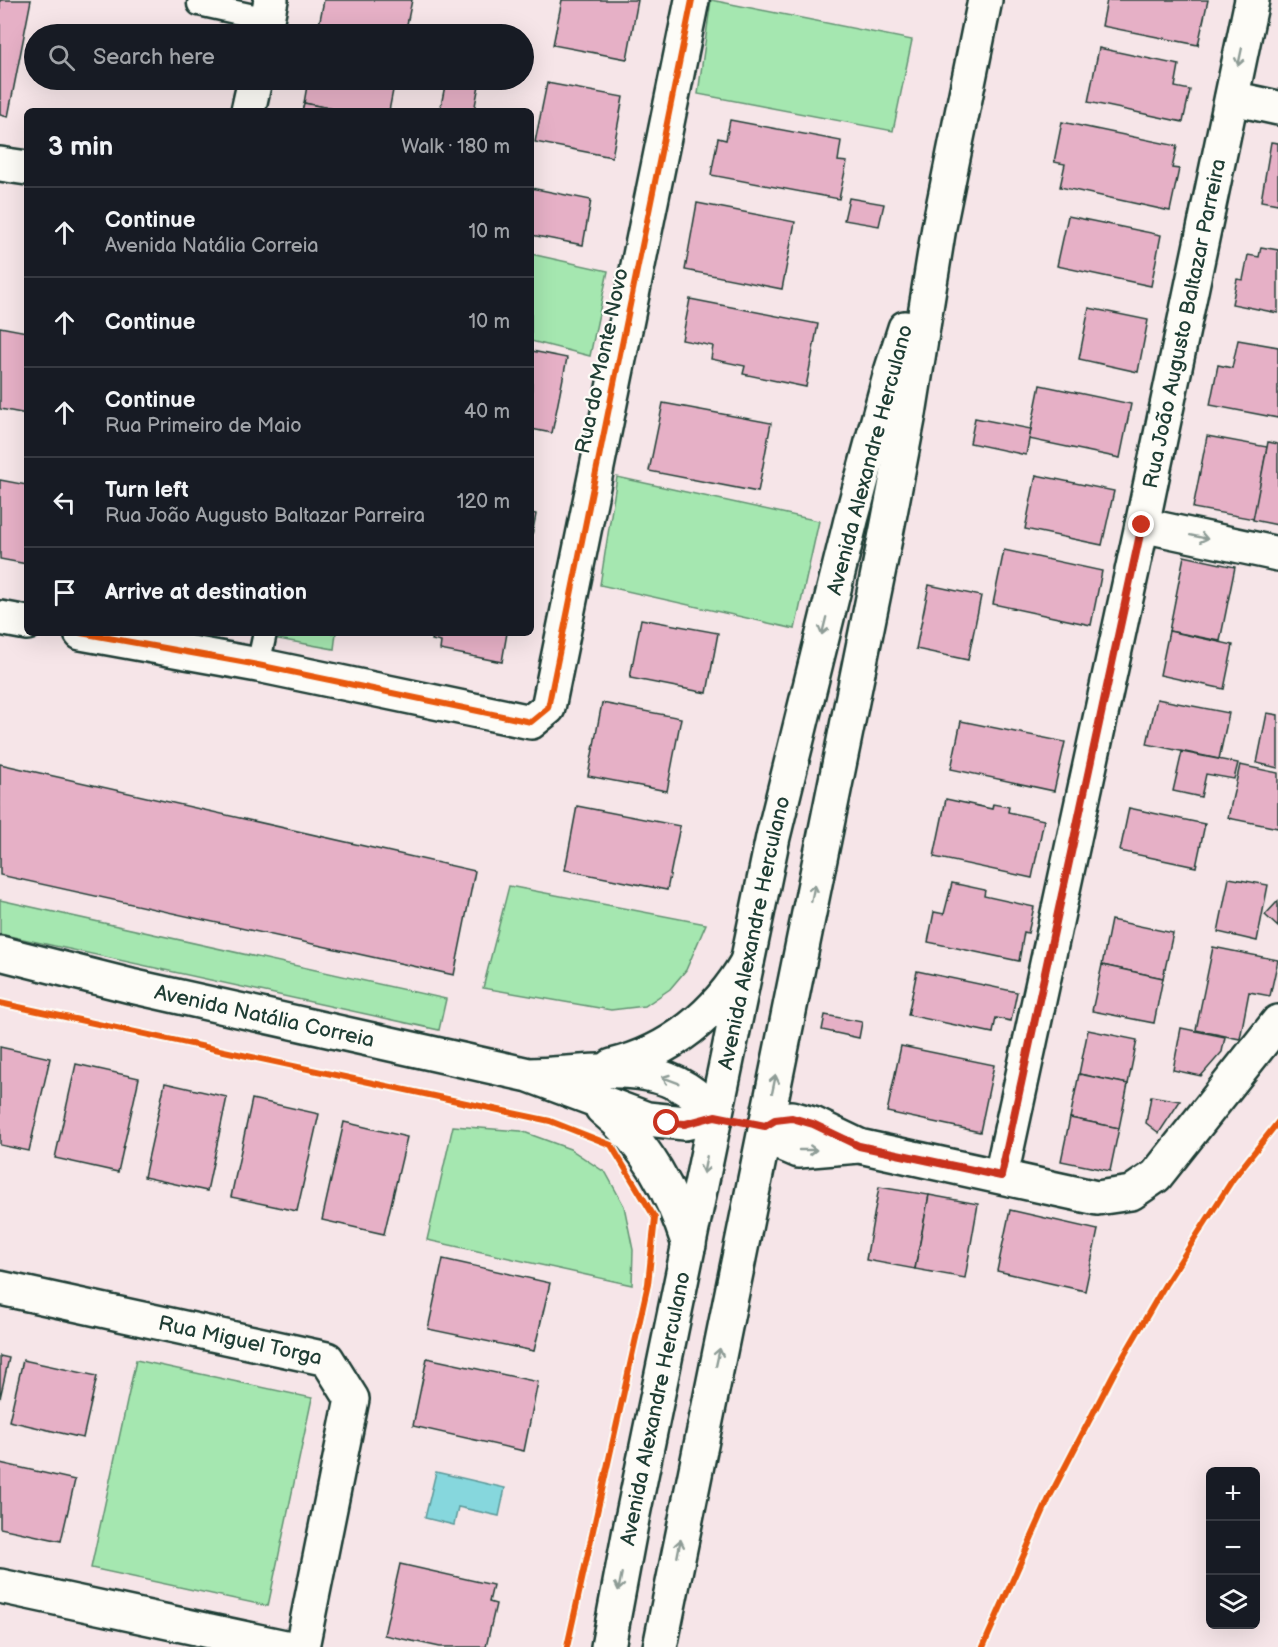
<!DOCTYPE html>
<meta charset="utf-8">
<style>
body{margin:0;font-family:"Balsamiq Sans",sans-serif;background:#20242c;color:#f1f3f6}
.controls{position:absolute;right:18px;bottom:18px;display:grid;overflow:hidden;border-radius:9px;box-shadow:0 6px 24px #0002}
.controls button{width:54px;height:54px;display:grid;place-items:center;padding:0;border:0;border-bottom:2px solid #363941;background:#171b24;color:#f1f3f6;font:30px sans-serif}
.stop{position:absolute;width:18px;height:18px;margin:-14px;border:4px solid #c8321e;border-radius:50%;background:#fff}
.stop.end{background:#c8321e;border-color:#fff;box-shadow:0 2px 6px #0008}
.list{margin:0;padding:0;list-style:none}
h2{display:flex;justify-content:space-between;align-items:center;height:78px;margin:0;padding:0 24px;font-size:26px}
h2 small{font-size:20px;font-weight:400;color:#9ea1a6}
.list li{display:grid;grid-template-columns:39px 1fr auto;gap:18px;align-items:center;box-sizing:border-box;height:90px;padding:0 24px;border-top:2px solid #363941}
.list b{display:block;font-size:22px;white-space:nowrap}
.list p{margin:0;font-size:20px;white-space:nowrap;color:#9ea1a6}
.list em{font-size:20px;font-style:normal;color:#9ea1a6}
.icon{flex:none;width:33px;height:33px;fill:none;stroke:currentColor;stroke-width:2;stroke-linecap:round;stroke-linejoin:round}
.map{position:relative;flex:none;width:1278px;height:1647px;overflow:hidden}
.search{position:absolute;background:#171b24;box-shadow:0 6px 24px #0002;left:24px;top:24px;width:510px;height:66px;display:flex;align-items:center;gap:15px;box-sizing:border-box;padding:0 21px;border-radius:33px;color:#9ea1a6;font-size:22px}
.panel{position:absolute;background:#171b24;box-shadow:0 6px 24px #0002;left:24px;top:108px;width:510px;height:528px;border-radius:9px}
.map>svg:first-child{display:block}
.green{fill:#a5e7b0;stroke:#629272;stroke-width:1.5}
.water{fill:#86d7dd;stroke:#5d9999;stroke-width:1.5}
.building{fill:#e6b0c6;stroke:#1f3d34;stroke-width:1.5}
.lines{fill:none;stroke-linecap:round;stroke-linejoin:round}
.service-casing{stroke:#1f3d34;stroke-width:27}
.minor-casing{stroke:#1f3d34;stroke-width:38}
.primary-casing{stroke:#1f3d34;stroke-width:38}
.service{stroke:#fdfcf7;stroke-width:22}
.minor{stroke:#fdfcf7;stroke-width:33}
.primary{stroke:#fdfcf7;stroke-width:33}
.cycleway-casing{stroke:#fdfcf7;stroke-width:10}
.cycleway{stroke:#e8590c;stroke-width:6}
.oneway{stroke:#8e9c96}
.route{stroke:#c8321e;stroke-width:8}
.labels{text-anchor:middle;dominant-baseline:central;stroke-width:4.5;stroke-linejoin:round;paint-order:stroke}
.street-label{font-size:21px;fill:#1f3d34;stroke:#fdfcf7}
</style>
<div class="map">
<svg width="1278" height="1647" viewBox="0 0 1278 1647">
<rect width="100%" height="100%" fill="#f6e5e8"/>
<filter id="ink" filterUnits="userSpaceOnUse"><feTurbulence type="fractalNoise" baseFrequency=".0167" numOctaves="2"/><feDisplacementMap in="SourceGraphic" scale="12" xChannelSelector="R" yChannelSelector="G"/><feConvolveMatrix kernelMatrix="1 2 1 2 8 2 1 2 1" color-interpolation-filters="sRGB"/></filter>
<g filter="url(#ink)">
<g class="green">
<polygon points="711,0 912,40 893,131 698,94"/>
<polygon points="531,254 608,271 590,356 531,341"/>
<polygon points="617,477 819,521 795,629 600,585"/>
<polygon points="279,633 336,633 334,649 278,639"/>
<polygon points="509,886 706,924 686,970 670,989 645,1006 611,1010 483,988"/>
<polygon points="0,900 446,999 439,1030 0,934"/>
<polygon points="453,1126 521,1131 570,1149 606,1173 624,1206 633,1250 632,1285 427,1240"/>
<polygon points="136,1360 312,1398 268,1606 91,1568"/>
</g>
<polygon class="water" points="436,1472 505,1488 499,1516 458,1507 454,1525 425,1518"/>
<g class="building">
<polygon points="0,0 31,0 8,117 0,115"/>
<polygon points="324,0 412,0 405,34 341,34 318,30"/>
<polygon points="562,0 638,0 627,59 553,45"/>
<polygon points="1107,0 1208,0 1198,45 1102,26"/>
<polygon points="318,30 341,34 318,34"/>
<polygon points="1099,48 1179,65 1175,87 1190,90 1183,122 1088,102"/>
<polygon points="308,80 395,80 389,111 343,111 304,103"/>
<polygon points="446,80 480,80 474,111 440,111"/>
<polygon points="547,83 623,97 612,157 535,142"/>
<polygon points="304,103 343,111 302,111"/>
<polygon points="730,120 841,141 838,161 847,162 839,199 711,175 718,138 726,140"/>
<polygon points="1062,122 1177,146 1172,168 1179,169 1170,211 1060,187 1065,164 1054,162"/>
<polygon points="1271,142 1278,143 1278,204 1261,201"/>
<polygon points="531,188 591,200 583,245 531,235"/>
<polygon points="849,198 884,204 879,226 844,220"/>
<polygon points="697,203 795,222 782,289 685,270"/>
<polygon points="1068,216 1161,235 1151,286 1057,266"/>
<polygon points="1261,247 1278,250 1278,313 1232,304 1237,279 1243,280 1248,255 1259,257"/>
<polygon points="690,299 818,324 806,387 743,374 745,366 711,359 713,346 682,340"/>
<polygon points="1089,308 1148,320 1138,372 1079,359"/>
<polygon points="0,327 27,332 27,414 0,409"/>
<polygon points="1238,340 1278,347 1278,418 1210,405 1218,365 1232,368"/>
<polygon points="532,351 567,358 552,433 531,429"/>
<polygon points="1040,385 1131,404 1120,458 1029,439"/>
<polygon points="663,403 771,423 758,492 649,471"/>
<polygon points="975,418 1031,429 1026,455 970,443"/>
<polygon points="1207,436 1267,447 1254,519 1193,508"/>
<polygon points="1268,442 1278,444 1278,525 1253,520"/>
<polygon points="1036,475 1114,491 1102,545 1025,529"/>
<polygon points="0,480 27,485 27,564 0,559"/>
<polygon points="531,513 536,514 531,540"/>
<polygon points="1004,550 1102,571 1091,625 993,604"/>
<polygon points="1184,556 1235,567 1220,641 1169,631"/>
<polygon points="929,585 981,596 968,660 916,649"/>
<polygon points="641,619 718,633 707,693 630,678"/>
<polygon points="1169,631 1233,645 1224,689 1160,675"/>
<polygon points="434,633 507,633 502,662 440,650 441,642 432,640"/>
<polygon points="1157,699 1229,713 1219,759 1147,744"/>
<polygon points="602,703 681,718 667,791 588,776"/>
<polygon points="1267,713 1278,715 1278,768 1257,763"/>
<polygon points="961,721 1065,742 1054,791 951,769"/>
<polygon points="1182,752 1238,763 1234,779 1206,774 1201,797 1173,791"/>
<polygon points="0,764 475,871 454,975 0,875"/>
<polygon points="1240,765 1278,773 1278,828 1228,818"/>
<polygon points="946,799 992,809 993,804 1009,807 1008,812 1044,820 1032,878 934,857"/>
<polygon points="577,806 680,826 667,890 565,870"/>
<polygon points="1129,808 1205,824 1196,867 1120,851"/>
<polygon points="1229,878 1268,885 1257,941 1218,932"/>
<polygon points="952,883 985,890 984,896 1034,907 1028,933 1024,932 1019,961 928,942 934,912 944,914"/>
<polygon points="1278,901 1278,927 1265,915"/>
<polygon points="1111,920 1173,933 1163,978 1102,965"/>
<polygon points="1213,947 1278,960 1270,996 1249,992 1240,1039 1196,1030"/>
<polygon points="1102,965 1163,978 1154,1023 1092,1011"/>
<polygon points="917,971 1017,992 1011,1021 996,1018 993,1033 908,1015"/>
<polygon points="825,1015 862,1022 859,1038 822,1030"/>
<polygon points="1181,1028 1225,1037 1222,1052 1201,1076 1173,1070"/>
<polygon points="1088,1030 1137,1040 1128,1084 1079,1074"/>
<polygon points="901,1046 994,1065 980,1132 887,1112"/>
<polygon points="0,1047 50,1058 29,1151 0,1145"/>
<polygon points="76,1064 139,1078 118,1172 55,1158"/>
<polygon points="1079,1074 1128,1084 1119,1128 1070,1118"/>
<polygon points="165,1083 227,1097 207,1191 144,1177"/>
<polygon points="1151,1096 1180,1101 1159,1133 1146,1123"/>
<polygon points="252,1099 319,1114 297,1211 231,1197"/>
<polygon points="1070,1118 1119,1128 1110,1171 1061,1161"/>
<polygon points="344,1122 407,1137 384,1234 322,1220"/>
<polygon points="879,1187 929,1195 915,1269 866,1260"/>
<polygon points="929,1195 978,1204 965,1278 915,1269"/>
<polygon points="1010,1210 1098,1230 1085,1291 997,1271"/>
<polygon points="443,1259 550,1283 534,1351 428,1329"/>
<polygon points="0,1356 9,1358 0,1398"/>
<polygon points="427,1358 538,1382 524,1451 413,1426"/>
<polygon points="23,1360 97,1376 83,1438 9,1421"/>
<polygon points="0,1463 75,1480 61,1541 0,1528"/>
<polygon points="400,1564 493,1585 489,1602 496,1604 486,1647 440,1647 384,1635"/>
</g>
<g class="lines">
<g class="service-casing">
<g id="service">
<polyline points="199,4 267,19"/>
<polyline points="258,665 265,633"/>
</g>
</g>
<g class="minor-casing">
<g id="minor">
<polyline points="264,34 271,0"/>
<polyline points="1232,98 1278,108"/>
<polyline points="248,111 255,80"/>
<polyline points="0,164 27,168"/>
<polyline points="1142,525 1278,554"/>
<polyline points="0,618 27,623"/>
<polyline points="81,633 258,665 531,722 548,708 692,0"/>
<path id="s1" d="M0 953 131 986 529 1075 647 1119 685 1123 715 1116C668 1053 596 1074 529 1075"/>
<path d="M612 1066C670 1052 717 1014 747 962"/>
<path d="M602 1108C647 1144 672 1192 689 1245"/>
<polyline points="859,1146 799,1151 785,1145 765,1126 775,1120 792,1118 813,1124 859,1146 1097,1198 1131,1193 1156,1176 1278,1022"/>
<path id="s2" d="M1001 1176 1142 525 1252 0"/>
<path id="s3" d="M0 1288 327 1359 352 1399 302 1647"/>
<polyline points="0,1586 285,1647"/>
</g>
</g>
<g class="primary-casing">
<g id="primary">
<path id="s4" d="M608 1647 632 1519 773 837 851 520 891 372 905 328"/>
<polyline points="660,1647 887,529 909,414 939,227 985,0"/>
</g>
</g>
<use href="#service" class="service"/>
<use href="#minor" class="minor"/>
<use href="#primary" class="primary"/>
<g class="cycleway-casing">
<g id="cycleway">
<polyline points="81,633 258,665 531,722 548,708 692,0"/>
<polyline points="0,1003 550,1121 611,1145 655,1218 648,1284 567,1647"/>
<polyline points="983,1647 1050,1496 1115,1371 1165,1285 1233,1179 1278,1122"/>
</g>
</g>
<use href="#cycleway" class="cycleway"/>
</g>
<defs><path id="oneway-shaft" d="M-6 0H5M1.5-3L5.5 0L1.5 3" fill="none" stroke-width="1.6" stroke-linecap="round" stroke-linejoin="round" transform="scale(1.5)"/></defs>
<g class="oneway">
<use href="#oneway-shaft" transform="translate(1240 57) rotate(102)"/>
<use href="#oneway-shaft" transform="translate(1199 537) rotate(12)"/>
<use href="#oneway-shaft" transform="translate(824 626) rotate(104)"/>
<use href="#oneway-shaft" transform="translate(813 893) rotate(-79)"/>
<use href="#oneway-shaft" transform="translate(670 1080) rotate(-159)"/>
<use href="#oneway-shaft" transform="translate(774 1084) rotate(-78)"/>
<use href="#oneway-shaft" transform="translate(808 1150)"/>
<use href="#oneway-shaft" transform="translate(705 1165) rotate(101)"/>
<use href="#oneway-shaft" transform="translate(718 1357) rotate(-78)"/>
<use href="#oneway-shaft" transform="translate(679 1548) rotate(-79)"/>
<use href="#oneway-shaft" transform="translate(620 1582) rotate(101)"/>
</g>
</g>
<g class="lines" filter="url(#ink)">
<polyline class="route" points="667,1123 685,1124 715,1116 765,1126 775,1120 792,1118 813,1124 859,1146 1001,1176 1142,525"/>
</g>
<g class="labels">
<g class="street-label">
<text stroke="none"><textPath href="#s2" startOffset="872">Rua João Augusto Baltazar Parreira</textPath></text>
<text transform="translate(602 361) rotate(-78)">Rua do Monte Novo</text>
<text transform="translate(870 460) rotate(-75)">Avenida Alexandre Herculano</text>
<text stroke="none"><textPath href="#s4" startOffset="729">Avenida Alexandre Herculano</textPath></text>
<text stroke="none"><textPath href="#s1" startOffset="272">Avenida Natália Correia</textPath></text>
<text stroke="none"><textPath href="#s3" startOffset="246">Rua Miguel Torga</textPath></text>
<text stroke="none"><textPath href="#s4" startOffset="243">Avenida Alexandre Herculano</textPath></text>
</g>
</g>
</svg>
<div class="controls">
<button>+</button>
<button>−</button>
<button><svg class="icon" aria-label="layers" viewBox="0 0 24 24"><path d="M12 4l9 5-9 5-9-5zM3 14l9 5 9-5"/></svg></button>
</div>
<div class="stop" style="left:667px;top:1123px"></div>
<div class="stop end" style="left:1142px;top:525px"></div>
<div class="search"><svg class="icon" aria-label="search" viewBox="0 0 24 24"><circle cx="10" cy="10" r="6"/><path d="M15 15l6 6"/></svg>Search here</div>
<section class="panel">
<h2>3 min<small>Walk · 180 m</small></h2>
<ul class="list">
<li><svg class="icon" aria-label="ahead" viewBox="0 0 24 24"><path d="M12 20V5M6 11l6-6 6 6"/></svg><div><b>Continue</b><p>Avenida Natália Correia</p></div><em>10 m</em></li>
<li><svg class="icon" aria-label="ahead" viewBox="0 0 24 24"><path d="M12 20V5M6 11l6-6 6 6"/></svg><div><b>Continue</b></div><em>10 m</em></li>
<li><svg class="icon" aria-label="ahead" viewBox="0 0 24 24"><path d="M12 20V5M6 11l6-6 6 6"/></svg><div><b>Continue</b><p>Rua Primeiro de Maio</p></div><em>40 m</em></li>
<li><svg class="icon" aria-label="left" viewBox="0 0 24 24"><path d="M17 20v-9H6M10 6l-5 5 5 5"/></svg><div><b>Turn left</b><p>Rua João Augusto Baltazar Parreira</p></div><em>120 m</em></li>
<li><svg class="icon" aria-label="arrive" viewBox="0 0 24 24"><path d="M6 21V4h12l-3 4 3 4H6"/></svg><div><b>Arrive at destination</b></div></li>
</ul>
</section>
</div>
